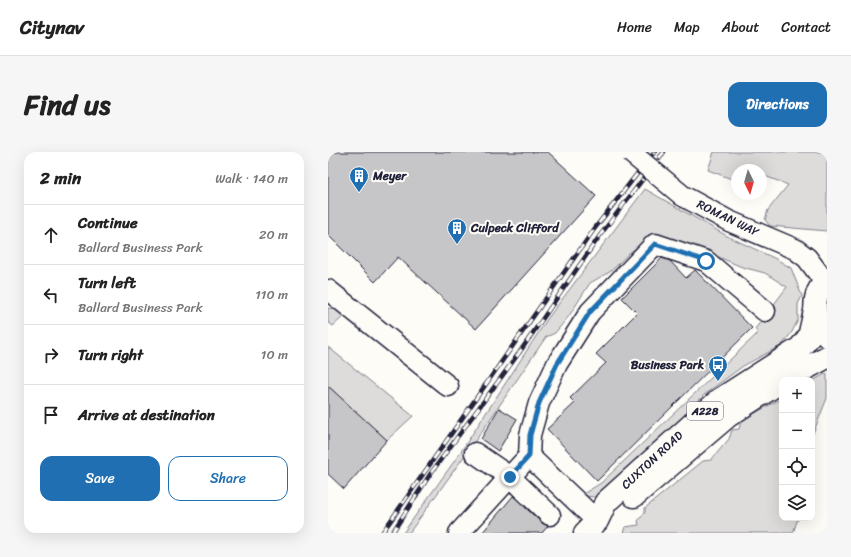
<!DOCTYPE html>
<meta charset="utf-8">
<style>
body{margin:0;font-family:Sriracha,sans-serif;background:#f6f6f6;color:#222}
.controls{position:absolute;right:12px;bottom:12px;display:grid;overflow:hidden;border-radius:8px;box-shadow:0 4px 16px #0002}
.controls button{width:36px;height:36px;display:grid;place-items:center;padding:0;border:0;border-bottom:1px solid #e0e0e0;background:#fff;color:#222;font:20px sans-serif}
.compass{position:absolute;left:403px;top:12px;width:36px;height:36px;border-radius:50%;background:#fff;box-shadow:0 4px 16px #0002;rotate:175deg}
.stop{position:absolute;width:12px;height:12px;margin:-9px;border:3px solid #1f6fb2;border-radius:50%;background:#fff}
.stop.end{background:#1f6fb2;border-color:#fff;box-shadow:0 1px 4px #0008}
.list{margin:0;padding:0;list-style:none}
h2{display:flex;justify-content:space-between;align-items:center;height:52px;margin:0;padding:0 16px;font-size:17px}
h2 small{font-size:13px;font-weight:400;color:#767676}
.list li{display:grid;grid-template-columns:26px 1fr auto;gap:12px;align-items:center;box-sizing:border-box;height:60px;padding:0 16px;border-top:1px solid #e0e0e0}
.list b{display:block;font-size:15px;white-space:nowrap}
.list p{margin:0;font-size:13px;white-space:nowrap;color:#767676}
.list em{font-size:13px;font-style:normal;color:#767676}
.actions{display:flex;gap:8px;padding:12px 16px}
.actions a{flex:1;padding:9px 0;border:1px solid #1f6fb2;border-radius:12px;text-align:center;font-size:14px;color:#1f6fb2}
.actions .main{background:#1f6fb2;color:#fff}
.icon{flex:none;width:22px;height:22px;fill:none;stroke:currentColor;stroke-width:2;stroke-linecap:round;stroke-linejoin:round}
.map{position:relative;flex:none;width:499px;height:381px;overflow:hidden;border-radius:12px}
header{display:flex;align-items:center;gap:24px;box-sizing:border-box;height:56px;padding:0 20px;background:#fff;border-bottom:1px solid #e0e0e0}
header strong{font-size:19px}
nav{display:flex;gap:22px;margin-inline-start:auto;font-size:14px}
.intro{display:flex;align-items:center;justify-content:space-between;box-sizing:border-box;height:96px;padding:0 24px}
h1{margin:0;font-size:28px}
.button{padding:10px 18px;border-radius:12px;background:#1f6fb2;color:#fff;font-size:14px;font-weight:700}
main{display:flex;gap:24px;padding:0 24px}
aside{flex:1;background:#fff;border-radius:12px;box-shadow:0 4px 16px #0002}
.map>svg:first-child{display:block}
.green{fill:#dddcdb;stroke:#807f8b}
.building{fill:#c6c6c8;stroke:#22223b}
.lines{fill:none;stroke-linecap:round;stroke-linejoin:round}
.minor-casing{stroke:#22223b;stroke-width:23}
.major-casing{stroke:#22223b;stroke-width:25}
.minor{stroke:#fdfcf7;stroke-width:20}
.major{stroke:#fdfcf7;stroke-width:22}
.rail-casing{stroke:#22223b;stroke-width:4.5}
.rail{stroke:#fdfcf7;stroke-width:3;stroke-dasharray:9;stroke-linecap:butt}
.minor-bridge-casing{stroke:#22223b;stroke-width:23;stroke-linecap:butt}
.minor-bridge{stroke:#fdfcf7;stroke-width:20}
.route{stroke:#1f6fb2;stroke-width:5}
.labels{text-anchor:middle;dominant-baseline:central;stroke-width:4;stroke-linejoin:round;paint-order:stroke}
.shield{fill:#fdfcf7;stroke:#646373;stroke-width:1}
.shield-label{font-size:11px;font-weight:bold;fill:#22223b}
.poi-label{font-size:12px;font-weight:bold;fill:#22223b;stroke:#fdfcf7;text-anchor:start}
.street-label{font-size:12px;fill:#22223b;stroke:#fdfcf7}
</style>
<header>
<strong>Citynav</strong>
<nav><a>Home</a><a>Map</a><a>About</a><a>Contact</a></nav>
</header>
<div class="intro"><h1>Find us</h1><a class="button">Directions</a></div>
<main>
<aside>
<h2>2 min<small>Walk · 140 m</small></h2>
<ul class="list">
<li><svg class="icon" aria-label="ahead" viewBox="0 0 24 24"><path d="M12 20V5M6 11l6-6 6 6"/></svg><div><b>Continue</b><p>Ballard Business Park</p></div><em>20 m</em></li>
<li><svg class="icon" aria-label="left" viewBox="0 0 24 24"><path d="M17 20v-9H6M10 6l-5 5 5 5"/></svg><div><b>Turn left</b><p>Ballard Business Park</p></div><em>110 m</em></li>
<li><svg class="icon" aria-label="right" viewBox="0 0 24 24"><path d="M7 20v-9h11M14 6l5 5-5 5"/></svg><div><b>Turn right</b></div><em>10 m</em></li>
<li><svg class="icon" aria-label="arrive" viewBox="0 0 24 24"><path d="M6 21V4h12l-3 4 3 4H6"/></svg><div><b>Arrive at destination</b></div></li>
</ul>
<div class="actions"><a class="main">Save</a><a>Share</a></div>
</aside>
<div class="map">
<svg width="499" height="381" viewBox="0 0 499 381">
<rect width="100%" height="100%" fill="#fdfcf7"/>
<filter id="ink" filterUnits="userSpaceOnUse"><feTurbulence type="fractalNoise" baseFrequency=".025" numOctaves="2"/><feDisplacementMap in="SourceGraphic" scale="8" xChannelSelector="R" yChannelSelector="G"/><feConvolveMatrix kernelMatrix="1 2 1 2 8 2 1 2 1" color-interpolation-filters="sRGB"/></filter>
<g filter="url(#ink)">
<g class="green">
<polygon points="386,0 499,0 499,79 442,74 437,68 440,58 460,33 437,24 433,25 433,18 409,18 409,29 380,18"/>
<polygon points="317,37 399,84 448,107 463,116 474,144 470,152 470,168 464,180 454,193 415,214 377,242 275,346 257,344 255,342 273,331 430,181 427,177 459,135 437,121 414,115 381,101 322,86 301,101 283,119 262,131 241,164 227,181 218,185 150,285 81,381 75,381 130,304 220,166"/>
<polygon points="0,156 9,157 17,163 5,174 0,170"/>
<polygon points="0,195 85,264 59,288 0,234"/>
<polygon points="499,221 499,246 484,284 484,229"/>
<polygon points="454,246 454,366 470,366 465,381 295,381 297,375 311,373 310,369 317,360 317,356 375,309 383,308 401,287 404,278 411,277 413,269"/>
</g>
<g class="building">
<polygon points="0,0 220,0 268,44 148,177 70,105 47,130 0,83"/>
<polygon points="334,106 342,109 358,126 367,118 424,176 269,329 219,277 247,251 242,246 278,211 268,202 309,161 294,146"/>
<polygon points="0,234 59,288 16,337 0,322"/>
<polygon points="171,256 189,267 170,299 153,287"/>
<polygon points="185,344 214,371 220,374 214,381 154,381"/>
</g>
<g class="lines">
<g class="minor-casing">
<g id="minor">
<polyline points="355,44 401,69 467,97 479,106 497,130"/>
<polyline points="0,138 120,234"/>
<polyline points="147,301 182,325 222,363"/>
<polyline points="269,369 201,304 202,283 211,251 229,212 262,160 327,92 378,109 437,159"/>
<polyline points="131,381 201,304"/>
</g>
</g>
<g class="major-casing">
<g id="major">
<path d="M499 129C482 142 485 170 499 184"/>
<polyline points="456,228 499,205"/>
<polyline points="306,344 400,264 454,229"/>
<polyline points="257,381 269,369 278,350 391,248 472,196 481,185 487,159"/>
</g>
</g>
<use href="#minor" class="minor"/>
<use href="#major" class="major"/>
<g class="rail-casing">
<g id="rail">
<polyline points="325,2 327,0"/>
<polyline points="331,6 336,0"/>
<polyline points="54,381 267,76 309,22"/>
<polyline points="64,381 103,321 191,201 273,82 315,27"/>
</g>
</g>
<use href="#rail" class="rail"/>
<g class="minor-bridge-casing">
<polyline id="minor-bridge" points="302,0 355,44"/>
</g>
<use href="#minor-bridge" class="minor-bridge"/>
</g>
</g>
<g class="lines" filter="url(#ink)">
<polyline class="route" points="182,325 201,304 202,283 211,251 229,212 262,160 327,92 378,109"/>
</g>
<defs>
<g id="building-pin" transform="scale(1)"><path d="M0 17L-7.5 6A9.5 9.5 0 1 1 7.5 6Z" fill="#1f6fb2" stroke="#fdfcf7"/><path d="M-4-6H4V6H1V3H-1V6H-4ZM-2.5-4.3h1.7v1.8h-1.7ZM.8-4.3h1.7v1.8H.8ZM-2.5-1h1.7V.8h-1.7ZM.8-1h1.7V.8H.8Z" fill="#fff"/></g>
<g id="bus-pin" transform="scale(1)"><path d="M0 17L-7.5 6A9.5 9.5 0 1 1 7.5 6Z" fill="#1f6fb2" stroke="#fdfcf7"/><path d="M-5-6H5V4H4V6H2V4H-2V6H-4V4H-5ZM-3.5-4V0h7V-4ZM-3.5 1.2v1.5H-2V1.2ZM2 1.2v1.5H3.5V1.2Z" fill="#fff"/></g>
</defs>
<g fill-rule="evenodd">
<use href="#building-pin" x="31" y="24"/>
<use href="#building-pin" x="129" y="76"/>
<use href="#bus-pin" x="390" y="213"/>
</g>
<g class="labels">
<rect class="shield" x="359" y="250" width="36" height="18" rx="3"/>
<g class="shield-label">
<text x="377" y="259">A228</text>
</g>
<g class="poi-label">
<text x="45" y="24">Meyer</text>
<text x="143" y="76">Culpeck Clifford</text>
<text x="376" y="213" text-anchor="end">Business Park</text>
</g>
<g class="street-label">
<text transform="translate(400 66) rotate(26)">ROMAN WAY</text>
<text transform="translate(324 308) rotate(-43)">CUXTON ROAD</text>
</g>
</g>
</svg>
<div class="controls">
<button>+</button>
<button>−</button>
<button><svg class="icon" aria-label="locate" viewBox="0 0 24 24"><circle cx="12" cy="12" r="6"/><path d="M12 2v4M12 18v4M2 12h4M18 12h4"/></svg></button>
<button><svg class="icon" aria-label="layers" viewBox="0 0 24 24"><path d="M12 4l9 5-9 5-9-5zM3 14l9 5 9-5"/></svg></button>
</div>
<svg class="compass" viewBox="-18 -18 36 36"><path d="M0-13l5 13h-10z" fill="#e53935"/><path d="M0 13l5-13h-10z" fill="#767676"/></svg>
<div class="stop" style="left:378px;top:109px"></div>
<div class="stop end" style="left:182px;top:325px"></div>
</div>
</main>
